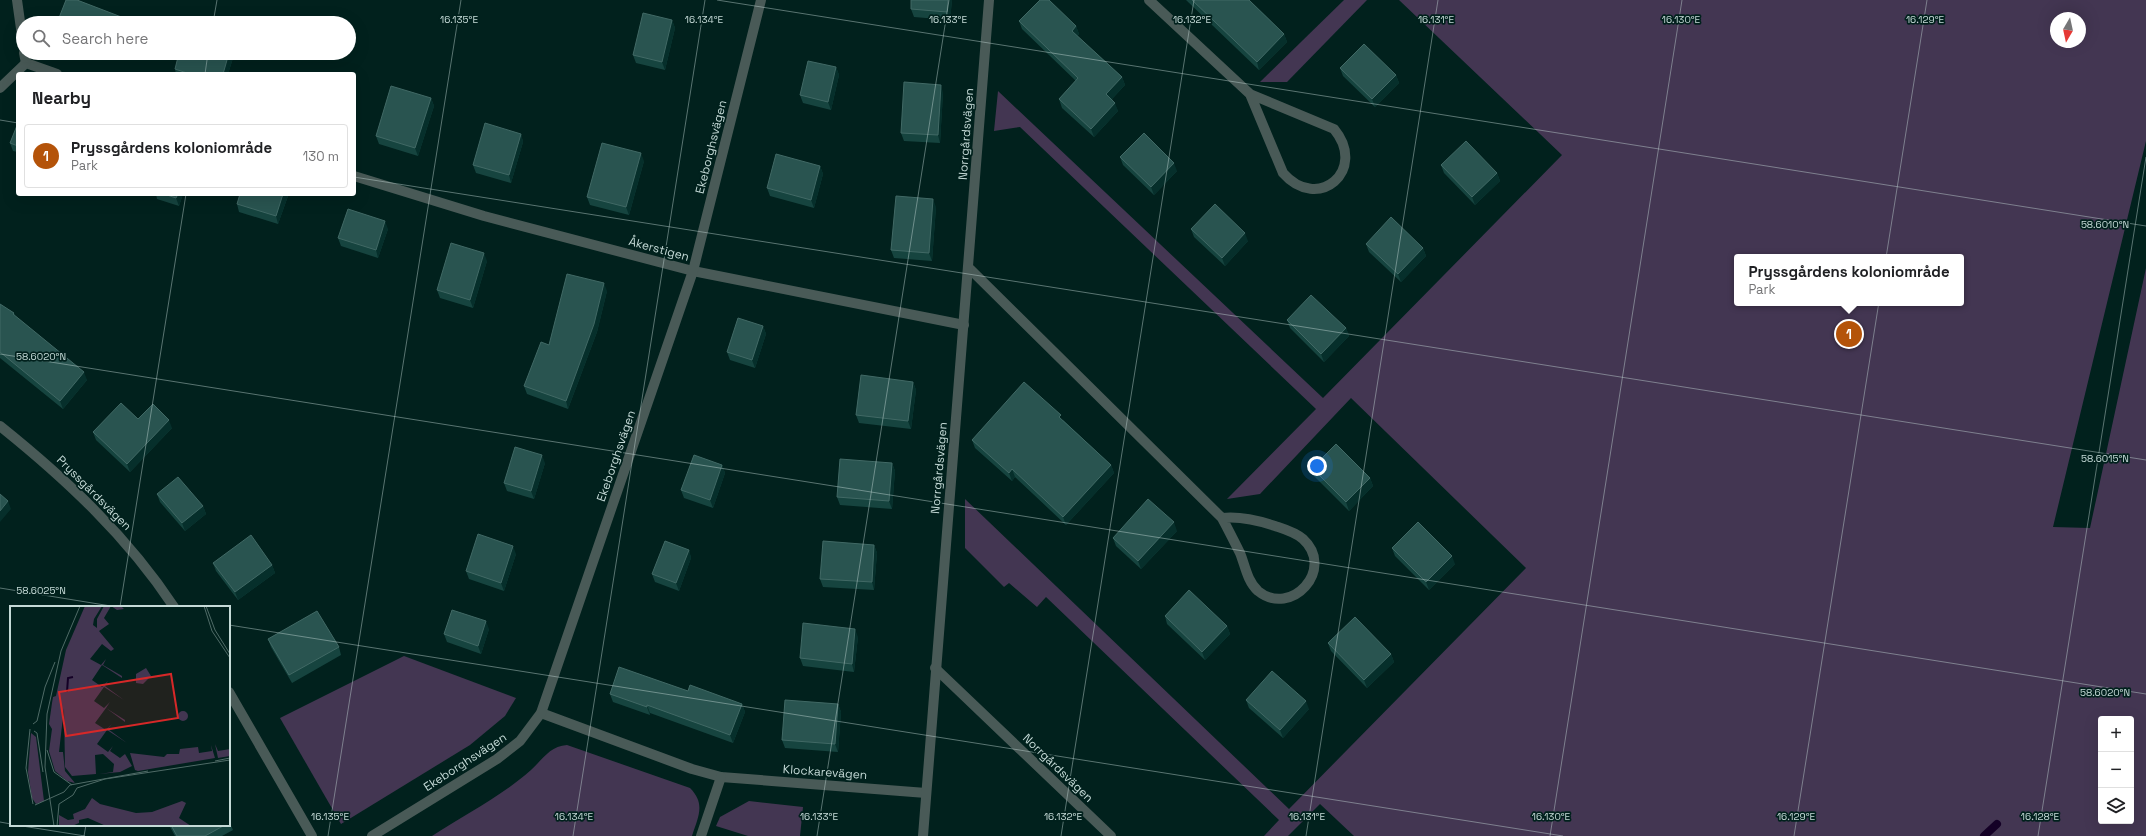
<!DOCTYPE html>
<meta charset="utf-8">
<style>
body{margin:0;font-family:"Space Grotesk",sans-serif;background:#f2f2f2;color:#202124}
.controls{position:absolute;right:12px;bottom:12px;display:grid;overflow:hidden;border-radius:4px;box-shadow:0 4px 16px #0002}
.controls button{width:36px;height:36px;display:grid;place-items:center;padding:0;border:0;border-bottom:1px solid #e0e0e0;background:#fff;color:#202124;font:20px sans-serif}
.compass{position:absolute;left:2050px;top:12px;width:36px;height:36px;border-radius:50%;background:#fff;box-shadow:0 4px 16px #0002;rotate:189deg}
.you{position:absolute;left:1317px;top:466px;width:14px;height:14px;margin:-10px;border:3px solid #fff;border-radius:50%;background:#1a73e8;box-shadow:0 0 0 6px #1a73e833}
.badge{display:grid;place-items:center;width:26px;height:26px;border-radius:50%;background:#b45309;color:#fff;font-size:13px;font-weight:700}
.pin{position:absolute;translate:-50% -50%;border:2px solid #fff;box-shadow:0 1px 4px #0006}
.popup{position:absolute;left:1734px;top:254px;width:230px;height:52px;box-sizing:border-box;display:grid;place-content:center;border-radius:4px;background:#fff;filter:drop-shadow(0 1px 3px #0005);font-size:13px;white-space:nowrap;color:#757577}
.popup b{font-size:15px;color:#202124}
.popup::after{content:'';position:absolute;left:50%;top:100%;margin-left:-8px;border:8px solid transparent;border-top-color:#fff}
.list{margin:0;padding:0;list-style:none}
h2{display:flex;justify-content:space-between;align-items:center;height:52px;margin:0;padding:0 16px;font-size:17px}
h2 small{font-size:13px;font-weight:400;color:#757577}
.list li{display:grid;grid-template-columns:26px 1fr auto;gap:12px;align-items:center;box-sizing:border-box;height:64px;margin:0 8px 8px;padding:0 8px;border:1px solid #e0e0e0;border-radius:4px}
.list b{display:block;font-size:15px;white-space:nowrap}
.list p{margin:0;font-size:13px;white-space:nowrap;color:#757577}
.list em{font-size:13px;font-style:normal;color:#757577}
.icon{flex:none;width:22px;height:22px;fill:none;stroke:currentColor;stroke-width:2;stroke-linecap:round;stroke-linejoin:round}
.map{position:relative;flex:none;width:2146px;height:836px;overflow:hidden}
.search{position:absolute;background:#fff;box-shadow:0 4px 16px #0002;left:16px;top:16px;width:340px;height:44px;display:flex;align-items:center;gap:10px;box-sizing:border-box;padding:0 14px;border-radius:22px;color:#757577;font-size:15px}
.panel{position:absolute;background:#fff;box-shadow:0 4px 16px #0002;left:16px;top:72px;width:340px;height:124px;border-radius:4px}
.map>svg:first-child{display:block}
.green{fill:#433652;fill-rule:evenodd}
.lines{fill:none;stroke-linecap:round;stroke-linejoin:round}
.stream{stroke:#140026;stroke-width:8}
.minor{stroke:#495a57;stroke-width:10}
.wall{fill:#16443f}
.shaded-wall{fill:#062f2b}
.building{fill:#295450;stroke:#416965}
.ticks{fill:none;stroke:#c5dad7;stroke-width:1;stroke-opacity:0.45}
.labels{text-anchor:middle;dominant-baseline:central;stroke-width:3.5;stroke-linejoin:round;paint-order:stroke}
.street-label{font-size:12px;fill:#c5dad7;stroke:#01211d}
.inset-river{fill:none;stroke:#140026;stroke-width:2}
.inset-road{fill:none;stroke:#4f6b67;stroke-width:1}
.view{fill:#d62828;fill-opacity:0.15;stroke:#d62828;stroke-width:2}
.inset-edge{fill:none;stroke:#c5dad7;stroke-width:2}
.ticks-label{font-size:10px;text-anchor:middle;fill:#c5dad7;stroke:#01211d;stroke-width:3.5;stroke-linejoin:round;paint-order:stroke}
</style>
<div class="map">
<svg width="2146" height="836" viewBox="0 0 2146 836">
<rect width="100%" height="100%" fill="#01211d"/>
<g class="green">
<polygon points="1344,0 1367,0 1287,82 1260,82"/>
<path d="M1399 0H2146V141L2053 527 2090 528 2146 268V836H1354L1320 804 1288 836H1264L1279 820 1046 597 1037 607 1009 583 1004 587 965 548V499L1289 809 1526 568 1351 398 1260 494 1227 499 1316 409 1020 127 994 131 998 91 1323 398 1562 155ZM2056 18H2080V42H2056ZM1737 257H1961V303H1737ZM2101 719H2131V821H2101Z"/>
<polygon points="404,656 516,698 505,716 470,745 341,824 280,718"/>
<path d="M567 745 690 788C706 804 698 817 692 836H432C464 815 502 796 531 770 543 759 550 746 567 745Z"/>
<polygon points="749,801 803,807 800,836 748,836 716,826 720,817"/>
</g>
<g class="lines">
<polyline class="stream" points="1984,836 1997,824"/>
<g class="minor">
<polyline points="17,0 23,43"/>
<path d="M1149 0 1250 94 1334 129C1368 170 1318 213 1283 173L1250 94"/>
<polyline points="24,53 26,63"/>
<polyline points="26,63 57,74"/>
<polyline points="0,88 26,63"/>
<polyline points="354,176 484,216 693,271 964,325"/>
<path d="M970 269 1222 518C1228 529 1234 541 1240 553 1245 565 1247 581 1258 591 1291 618 1336 569 1303 539 1295 532 1284 529 1275 526 1257 520 1240 516 1222 518"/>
<path d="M0 426C66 479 127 536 174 607"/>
<polyline points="935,668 1111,836"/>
<polyline points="229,692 312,836"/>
<polyline points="541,713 692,769 721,777 926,793"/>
<polyline points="372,836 497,759 520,741 541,713 693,271 761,0"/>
<polyline points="701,836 721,777"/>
<path d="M923 836C943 557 969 279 989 0"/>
</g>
</g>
<g class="wall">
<polygon points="911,0 952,0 950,20 914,17 911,9"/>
<polygon points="1186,0 1249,0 1284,34 1287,42 1259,70"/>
<polygon points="672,20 675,28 665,70 636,63 633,55"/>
<polygon points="1019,21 1076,26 1079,34 1077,36 1122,77 1125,85 1112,99 1118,111 1094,137 1062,108 1059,99 1076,81 1022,29"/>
<polygon points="109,53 117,53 116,55"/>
<polygon points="233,58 228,74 176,74 175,69"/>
<polygon points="836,67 839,75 831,110 803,103 800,95"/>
<polygon points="1340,68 1396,75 1399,83 1375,107 1343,76"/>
<polygon points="943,93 940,143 904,141 901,133"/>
<polygon points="431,98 434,106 418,156 379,144 376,136"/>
<polygon points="18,123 18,152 13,151 10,143"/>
<polygon points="521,134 523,142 511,183 476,173 473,165"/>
<polygon points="1120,157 1177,171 1154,195 1123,165"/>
<polygon points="644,161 629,215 590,205 587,197"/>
<polygon points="1441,165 1497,173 1500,181 1475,205 1444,173"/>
<polygon points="820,166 823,174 814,208 770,196 767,188"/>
<polygon points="156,194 183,194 179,206 157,199"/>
<polygon points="240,194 287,194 288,196 278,224 239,212 237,204"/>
<polygon points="936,207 932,261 894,258 891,250"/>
<polygon points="388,229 378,258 341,246 338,238"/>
<polygon points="1191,229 1248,241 1225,266 1194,237"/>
<polygon points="1366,244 1423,248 1426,256 1401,282 1369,252"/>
<polygon points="487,261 473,308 440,298 437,290"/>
<polygon points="607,291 597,332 568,409 527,394 524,386 549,345"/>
<polygon points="0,304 14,313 15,316 87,380 63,409 0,358"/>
<polygon points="1287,320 1346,328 1349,336 1324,362 1290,328"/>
<polygon points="763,326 766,334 755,368 730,360 727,352"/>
<polygon points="913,382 916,390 911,429 859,423 856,415"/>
<polygon points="138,419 172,428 130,472 96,440 93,432"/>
<polygon points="1063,420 1111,465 1114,473 1066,525 1015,477 1012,481 975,448 972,440"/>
<polygon points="545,463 534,499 507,491 504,483"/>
<polygon points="892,463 895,471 892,509 840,505 837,497"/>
<polygon points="722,465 725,473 713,508 684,498 681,490"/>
<polygon points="1312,468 1370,478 1373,486 1349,511 1314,476"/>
<polygon points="157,494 203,506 206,514 185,531 160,502"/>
<polygon points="1177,531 1141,569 1116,546 1113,538"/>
<polygon points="874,545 877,553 874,590 823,587 820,579"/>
<polygon points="1392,548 1455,564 1429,590 1395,556"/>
<polygon points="689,550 691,558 679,591 655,582 652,574"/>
<polygon points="516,554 504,591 469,579 466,571"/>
<polygon points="213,563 272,565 275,573 238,600 216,571"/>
<polygon points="1165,616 1227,626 1230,634 1205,660 1167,624"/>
<polygon points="489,629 481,654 447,642 444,634"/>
<polygon points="858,637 854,672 803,666 800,658"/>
<polygon points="268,639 339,647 341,655 292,683 271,647"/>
<polygon points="1328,643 1391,654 1394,662 1367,688 1331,651"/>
<polygon points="688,691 742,704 745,712 733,743 650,713 650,715 613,702 610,694"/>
<polygon points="1246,700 1309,709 1283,738 1249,708"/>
<polygon points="838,704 841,712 838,752 785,748 782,740"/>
<polygon points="229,821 233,830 222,836 175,836 169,825 229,825"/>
</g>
<g class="shaded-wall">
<polygon points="948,0 952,0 950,20 947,12"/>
<polygon points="124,18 126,23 122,23"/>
<polygon points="672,20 675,28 665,70 662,62"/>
<polygon points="1076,26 1079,34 1075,39 1072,31"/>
<polygon points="1284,34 1287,42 1259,70 1257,62"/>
<polygon points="229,53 231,53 233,58 228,74 223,74"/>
<polygon points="836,67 839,75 831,110 828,102"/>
<polygon points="1396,75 1399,83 1375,107 1372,99"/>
<polygon points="1122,77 1125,85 1109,102 1106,94"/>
<polygon points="941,85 943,93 940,143 938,135"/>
<polygon points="431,98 434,106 418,156 415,148"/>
<polygon points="1115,103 1118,111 1094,137 1091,129"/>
<polygon points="521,134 523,142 511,183 509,175"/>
<polygon points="641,153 644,161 629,215 626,207"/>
<polygon points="1174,163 1177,171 1154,195 1151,187"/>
<polygon points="820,166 823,174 814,208 811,200"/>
<polygon points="1497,173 1500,181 1475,205 1472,197"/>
<polygon points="178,194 183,194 179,206 176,198"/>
<polygon points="283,194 287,194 288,196 278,224 276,216"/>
<polygon points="933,199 936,207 932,261 929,253"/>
<polygon points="385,221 388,229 378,258 376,250"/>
<polygon points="1245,233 1248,241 1225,266 1222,258"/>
<polygon points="1423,248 1426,256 1401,282 1398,274"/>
<polygon points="484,253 487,261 473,308 470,300"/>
<polygon points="604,283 607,291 597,332 568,409 566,401"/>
<polygon points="763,326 766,334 755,368 752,360"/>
<polygon points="1346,328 1349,336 1324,362 1321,354"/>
<polygon points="84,372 87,380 63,409 60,401"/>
<polygon points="913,382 916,390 911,429 908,421"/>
<polygon points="169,420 172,428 130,472 127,464"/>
<polygon points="542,455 545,463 534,499 531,491"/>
<polygon points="892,463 895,471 892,509 889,501"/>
<polygon points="722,465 725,473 713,508 710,500"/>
<polygon points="1111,465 1114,473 1066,525 1063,517"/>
<polygon points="1012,469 1015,477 1012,481 1009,473"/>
<polygon points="1370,478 1373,486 1349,511 1346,502"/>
<polygon points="8,501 11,509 0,522 0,511"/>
<polygon points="203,506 206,514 185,531 182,523"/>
<polygon points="1174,522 1177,531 1141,569 1138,561"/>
<polygon points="874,545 877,553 874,590 872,582"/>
<polygon points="513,546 516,554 504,591 501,583"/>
<polygon points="689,550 691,558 679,591 676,583"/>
<polygon points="1452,556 1455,564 1429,590 1426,582"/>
<polygon points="272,565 275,573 238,600 235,592"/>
<polygon points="486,621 489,629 481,654 478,646"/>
<polygon points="1227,626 1230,634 1205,660 1202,652"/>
<polygon points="855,629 858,637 854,672 852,664"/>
<polygon points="1391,654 1394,662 1367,688 1364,680"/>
<polygon points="1306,701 1309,709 1283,738 1280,730"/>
<polygon points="742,704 745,712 733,743 730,735"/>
<polygon points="838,704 841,712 838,752 835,744"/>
<polygon points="647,705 650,713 650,715 647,707"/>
</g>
<g class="building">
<polygon points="66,0 77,0 124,18 122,23 57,23"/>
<polygon points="911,0 948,0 947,12 911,9"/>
<polygon points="1040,0 1049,0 1076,26 1072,31 1122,77 1106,94 1115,103 1091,129 1059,99 1078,78 1019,21"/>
<polygon points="1192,0 1249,0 1284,34 1257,62"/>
<polygon points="643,13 672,20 662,62 633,55"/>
<polygon points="1364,44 1396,75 1372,99 1340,68"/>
<polygon points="179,53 229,53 223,74 190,74 175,69"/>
<polygon points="808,61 836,67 828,102 800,95"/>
<polygon points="904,82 941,85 938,135 901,133"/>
<polygon points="391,86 431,98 415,148 376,136"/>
<polygon points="18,123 18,146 10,143"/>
<polygon points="485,123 521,134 509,175 473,165"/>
<polygon points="1144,133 1174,163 1151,187 1120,157"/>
<polygon points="1466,141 1497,173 1472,197 1441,165"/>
<polygon points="602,143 641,153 626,207 587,197"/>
<polygon points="776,154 820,166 811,200 767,188"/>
<polygon points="164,194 178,194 176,198"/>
<polygon points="240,194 283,194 276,216 237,204"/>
<polygon points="896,196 933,199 929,253 891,250"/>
<polygon points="1215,204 1245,233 1222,258 1191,229"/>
<polygon points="348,209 385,221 376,250 338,238"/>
<polygon points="1391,217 1423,248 1398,274 1366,244"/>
<polygon points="451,243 484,253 470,300 437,290"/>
<polygon points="567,274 604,283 594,324 566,401 524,386 541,342 549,345"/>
<polygon points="1311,295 1346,328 1321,354 1287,320"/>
<polygon points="0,304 14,313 13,314 84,372 60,401 0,352"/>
<polygon points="738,318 763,326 752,360 727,352"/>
<polygon points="861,375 913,382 908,421 856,415"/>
<polygon points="1024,382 1061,415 1059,417 1111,465 1063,517 1012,469 1009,473 972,440"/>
<polygon points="121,403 138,419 153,404 169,420 127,464 93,432"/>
<polygon points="1336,444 1370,478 1346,502 1312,468"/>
<polygon points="515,447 542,455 531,491 504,483"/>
<polygon points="694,455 722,465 710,500 681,490"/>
<polygon points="840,459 892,463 889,501 837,497"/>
<polygon points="178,477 203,506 182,523 157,494"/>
<polygon points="0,494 8,501 0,511"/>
<polygon points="1148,499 1174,522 1138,561 1113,538"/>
<polygon points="1418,522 1452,556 1426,582 1392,548"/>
<polygon points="478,534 513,546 501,583 466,571"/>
<polygon points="251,535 272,565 235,592 213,563"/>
<polygon points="665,541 689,550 676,583 652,574"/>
<polygon points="823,541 874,545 872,582 820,579"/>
<polygon points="1189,590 1227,626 1202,652 1165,616"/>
<polygon points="452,610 486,621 478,646 444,634"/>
<polygon points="317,611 339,647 289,675 268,639"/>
<polygon points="1355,617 1391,654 1364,680 1328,643"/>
<polygon points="803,623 855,629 852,664 800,658"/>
<polygon points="619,667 688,691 690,685 742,704 730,735 647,705 647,707 610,694"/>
<polygon points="1272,671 1306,701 1280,730 1246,700"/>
<polygon points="785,700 838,704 835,744 782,740"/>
<polygon points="171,825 225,825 205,836 177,836"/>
</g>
<path class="ticks" d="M717 0 2146 226M213 23 217 0M205 74 208 53M0 120 18 123M354 177 2146 460M0 354 2146 694M0 588 117 607M120 607 186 194M229 625 1563 836M0 822 11 824M16 825 85 836M84 836 86 825M328 836 461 0M573 836 705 0M817 836 949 0M1061 836 1194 0M1306 836 1438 0M1550 836 1682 0M1794 836 1927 0M2038 836 2146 157"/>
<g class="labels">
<g class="street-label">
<text transform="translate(966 134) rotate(-86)">Norrgårdsvägen</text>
<text transform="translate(711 147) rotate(-76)">Ekeborghsvägen</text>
<text transform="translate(659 249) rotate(15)">Åkerstigen</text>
<text transform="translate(616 456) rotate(-71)">Ekeborghsvägen</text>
<text transform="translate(939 468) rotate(-85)">Norrgårdsvägen</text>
<text transform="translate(94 493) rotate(45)">Pryssgårdsvägen</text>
<text transform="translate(465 762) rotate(-33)">Ekeborghsvägen</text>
<text transform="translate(1058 768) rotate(44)">Norrgårdsvägen</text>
<text transform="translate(825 772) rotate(4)">Klockarevägen</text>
</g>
</g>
<g transform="translate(10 606)">
<rect width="220" height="220" fill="#01211d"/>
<path d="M75 0H92L84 13 83 19 87 22V13L94 0H111L114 3 107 4 101 0 94 12 99 18 89 25 104 43 101 45 92 38 80 53 91 59 96 53 93 59 112 70V72L92 59 82 74 92 81 98 75 95 80 114 94 94 81 84 95 94 102 100 96 96 102 115 114V116L96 102 85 117 96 124 102 118 98 123 117 137 97 124 87 138 98 146 103 140 100 145 110 152 115 148 122 160 110 166 89 168 103 166 104 158 93 148 85 149 86 168 62 170 55 161 54 102 49 146H53L55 165 65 177 57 175 45 165 39 145 42 123 39 118 42 97 43 91 46 90 56 44ZM136 62 141 70 133 78 126 77V68ZM168 110a5 5 0 1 1 10 0a5 5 0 1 1-10 0ZM21 127 26 131 34 195 26 198 22 192 18 166ZM205 138 208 145 220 143V150L208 152ZM201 139 205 152 128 165 125 164 120 147 154 151 157 148H169L170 143 188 141 189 147 202 145ZM82 192 90 198 126 207 142 206 172 195 176 197 169 212 181 220H96L78 212 69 214V217L62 220H49V209L58 214 64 213 63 208 75 203Z" fill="#433652"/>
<path class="inset-river" d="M57 86 58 72 63 71"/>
<path class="inset-road" d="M194 0 202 25 220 52M196 0 205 24 220 48M23 118 27 115 35 81 45 56M20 123 16 162 23 198M24 125 27 127 33 166M37 144 44 166 62 179M205 155 220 152M67 182 95 173 220 154M25 199 54 186 60 179 138 165M44 220 35 161 37 108 51 45 70 0M47 220 49 198 63 189 67 182"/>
<path class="view" d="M161 68 168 112 56 130 49 86Z"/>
<rect width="220" height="220" class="inset-edge"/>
</g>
<g class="ticks-label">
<text x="459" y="23">16.135°E</text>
<text x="704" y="23">16.134°E</text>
<text x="948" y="23">16.133°E</text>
<text x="1192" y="23">16.132°E</text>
<text x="1436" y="23">16.131°E</text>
<text x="1681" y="23">16.130°E</text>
<text x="1925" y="23">16.129°E</text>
<text x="2105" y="228">58.6010°N</text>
<text x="41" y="360">58.6020°N</text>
<text x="2105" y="462">58.6015°N</text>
<text x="41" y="594">58.6025°N</text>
<text x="2105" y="696">58.6020°N</text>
<text x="330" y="820">16.135°E</text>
<text x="574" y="820">16.134°E</text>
<text x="819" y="820">16.133°E</text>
<text x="1063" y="820">16.132°E</text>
<text x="1307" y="820">16.131°E</text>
<text x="1551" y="820">16.130°E</text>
<text x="1796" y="820">16.129°E</text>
<text x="2040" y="820">16.128°E</text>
</g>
</svg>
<div class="controls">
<button>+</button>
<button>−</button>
<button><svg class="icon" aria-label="layers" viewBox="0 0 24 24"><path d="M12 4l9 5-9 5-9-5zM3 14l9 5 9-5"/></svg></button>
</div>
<svg class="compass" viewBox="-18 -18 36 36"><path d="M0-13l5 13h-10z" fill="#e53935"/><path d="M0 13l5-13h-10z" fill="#757577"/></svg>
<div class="you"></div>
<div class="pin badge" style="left:1849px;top:334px">1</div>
<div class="popup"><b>Pryssgårdens koloniområde</b>Park</div>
<div class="search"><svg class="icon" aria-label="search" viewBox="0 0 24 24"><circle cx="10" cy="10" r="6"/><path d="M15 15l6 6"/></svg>Search here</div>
<section class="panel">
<h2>Nearby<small></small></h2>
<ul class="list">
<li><span class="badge">1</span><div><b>Pryssgårdens koloniområde</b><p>Park</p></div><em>130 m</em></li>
</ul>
</section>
</div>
